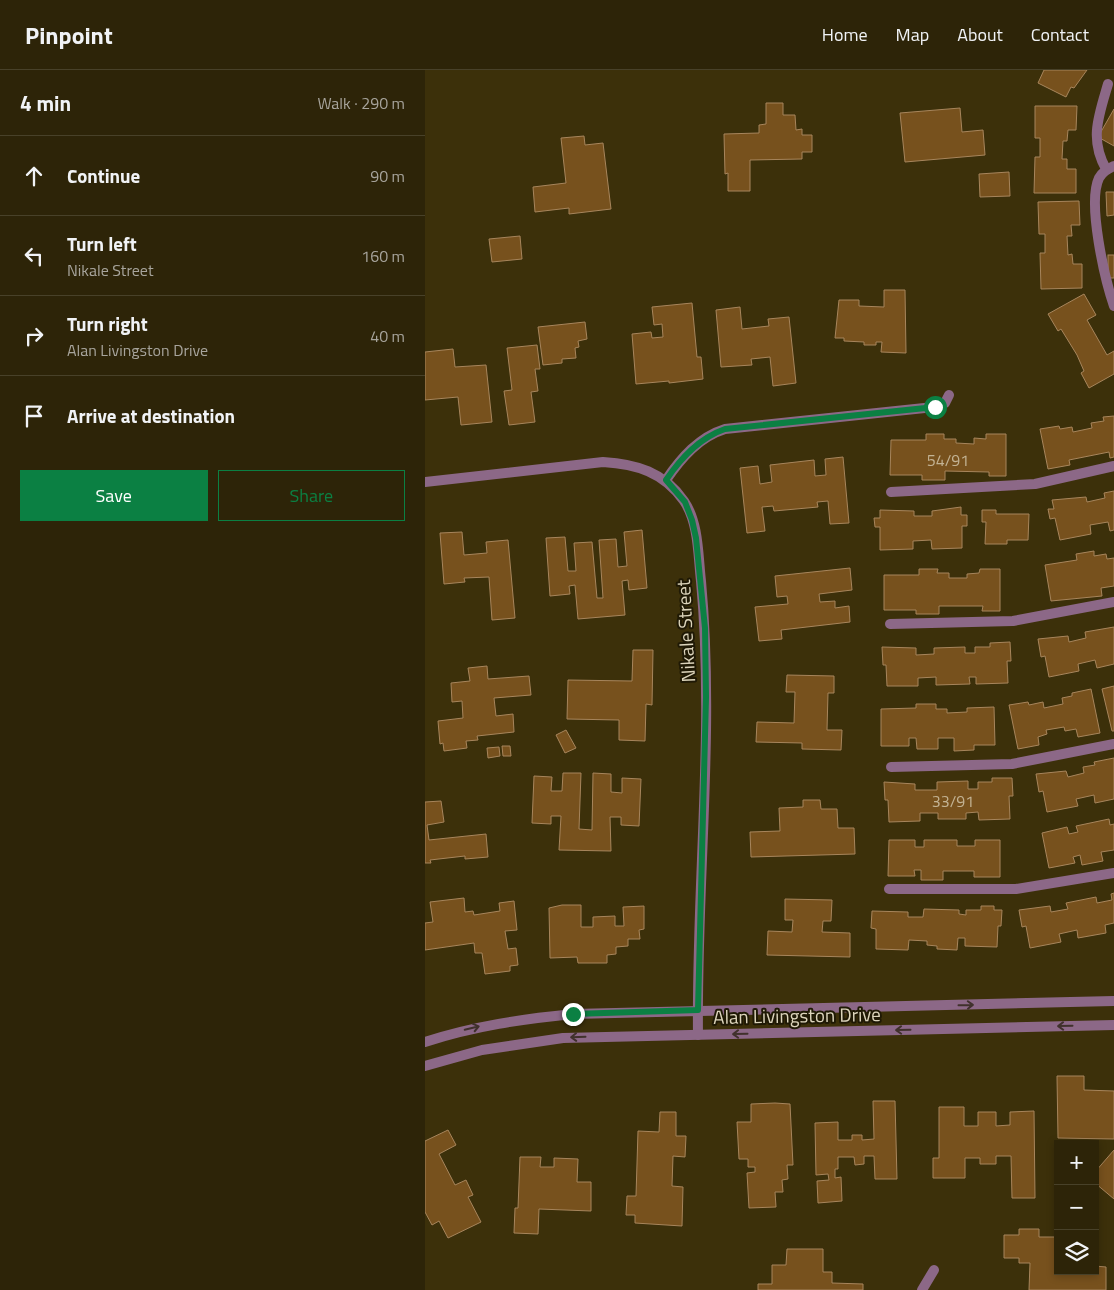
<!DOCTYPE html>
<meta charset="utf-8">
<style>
body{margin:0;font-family:"Titillium Web",sans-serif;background:#352c12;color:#f1f3f6}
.controls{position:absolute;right:15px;bottom:15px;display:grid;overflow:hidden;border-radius:0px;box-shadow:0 2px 8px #0003}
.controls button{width:45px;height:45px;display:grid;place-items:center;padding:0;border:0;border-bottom:1px solid #484129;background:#2d2408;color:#f1f3f6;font:25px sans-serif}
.stop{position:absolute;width:15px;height:15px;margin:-11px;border:4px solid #0b8043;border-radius:50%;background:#fff}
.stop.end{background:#0b8043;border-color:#fff;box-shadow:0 1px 5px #0008}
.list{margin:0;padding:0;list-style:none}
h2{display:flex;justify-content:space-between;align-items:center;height:65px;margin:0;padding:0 20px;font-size:21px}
h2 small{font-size:16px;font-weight:400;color:#a7a49c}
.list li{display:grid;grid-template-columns:32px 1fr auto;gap:15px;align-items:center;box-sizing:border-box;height:80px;padding:0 20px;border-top:1px solid #484129}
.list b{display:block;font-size:19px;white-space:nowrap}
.list p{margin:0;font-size:16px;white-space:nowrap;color:#a7a49c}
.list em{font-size:16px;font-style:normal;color:#a7a49c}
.actions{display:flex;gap:10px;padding:15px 20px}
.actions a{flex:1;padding:11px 0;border:1px solid #0b8043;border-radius:0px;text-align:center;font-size:18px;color:#0b8043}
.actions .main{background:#0b8043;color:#fff}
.icon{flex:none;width:28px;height:28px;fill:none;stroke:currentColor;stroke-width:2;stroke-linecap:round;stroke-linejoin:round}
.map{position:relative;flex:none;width:689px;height:1220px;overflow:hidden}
header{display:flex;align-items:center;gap:30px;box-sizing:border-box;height:70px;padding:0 25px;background:#2d2408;border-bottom:1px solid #484129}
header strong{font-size:24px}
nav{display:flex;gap:28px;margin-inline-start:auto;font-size:18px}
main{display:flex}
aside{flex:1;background:#2d2408}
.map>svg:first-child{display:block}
.building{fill:#77511d;stroke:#a7855c}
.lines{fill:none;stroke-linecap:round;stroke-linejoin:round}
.lane{stroke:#8c6887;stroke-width:10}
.street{stroke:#8c6887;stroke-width:10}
.oneway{stroke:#40312c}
.route{stroke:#0b8043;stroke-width:6}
.labels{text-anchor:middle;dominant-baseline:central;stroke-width:4;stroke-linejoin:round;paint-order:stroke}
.number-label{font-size:16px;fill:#c3b394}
.street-label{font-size:19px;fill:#dcd4bb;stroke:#1f1905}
</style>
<header>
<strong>Pinpoint</strong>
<nav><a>Home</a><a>Map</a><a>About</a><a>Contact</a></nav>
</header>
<main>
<aside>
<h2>4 min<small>Walk · 290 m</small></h2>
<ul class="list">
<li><svg class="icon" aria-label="ahead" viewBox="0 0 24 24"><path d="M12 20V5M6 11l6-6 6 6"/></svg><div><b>Continue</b></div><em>90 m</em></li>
<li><svg class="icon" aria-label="left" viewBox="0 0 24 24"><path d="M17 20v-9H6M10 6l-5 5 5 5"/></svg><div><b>Turn left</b><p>Nikale Street</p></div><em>160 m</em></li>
<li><svg class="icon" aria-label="right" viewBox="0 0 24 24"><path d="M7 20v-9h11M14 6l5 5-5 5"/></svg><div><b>Turn right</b><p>Alan Livingston Drive</p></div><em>40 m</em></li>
<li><svg class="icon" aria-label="arrive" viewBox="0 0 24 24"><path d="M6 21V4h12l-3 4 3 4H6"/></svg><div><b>Arrive at destination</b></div></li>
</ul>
<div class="actions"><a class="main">Save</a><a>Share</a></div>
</aside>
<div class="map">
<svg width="689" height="1220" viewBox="0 0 689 1220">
<rect width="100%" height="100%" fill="#3c300a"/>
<g class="building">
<polygon points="619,0 662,0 649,18 646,17 641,27 613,13"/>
<polygon points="341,33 358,33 358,45 370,45 371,60 377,59 377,65 387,65 387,82 377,82 377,89 325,90 325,121 303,121 303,103 300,104 299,64 334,63 334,55 341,54"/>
<polygon points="610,36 652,36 651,60 643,60 642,71 638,71 637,89 642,89 642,99 651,99 651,123 609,123 610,87 615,87 615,68 610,68"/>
<polygon points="535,38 537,62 558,60 560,85 480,92 475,43"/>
<polygon points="689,39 689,76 673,67"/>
<polygon points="159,66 160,75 178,73 186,139 144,144 144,138 110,142 108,117 141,113 136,68"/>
<polygon points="584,102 585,126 555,127 554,104"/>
<polygon points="681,122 689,122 689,145 682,146"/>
<polygon points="654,131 655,155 646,155 647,166 642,166 643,185 647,184 648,194 657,194 657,218 616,219 615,183 620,183 620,164 614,164 613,132"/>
<polygon points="95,166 97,189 67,192 64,169"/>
<rect x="683" y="185" width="6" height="23"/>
<polygon points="459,220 480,220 481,283 456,282 457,272 451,272 451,275 439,275 439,272 419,271 419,268 410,268 414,230 434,230 434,236 459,237"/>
<polygon points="659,224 671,245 662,250 682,285 689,281 689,304 664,318 656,303 659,301 652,285 636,259 633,261 623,244"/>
<polygon points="267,233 272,287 276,287 278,309 244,313 244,311 211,314 207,264 226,262 227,268 238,267 237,254 229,255 227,237"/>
<polygon points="315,237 317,259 344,256 343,249 364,247 371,313 348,316 345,287 326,289 327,295 296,297 291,240"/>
<polygon points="160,252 162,269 153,271 154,277 150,278 151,288 137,289 137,293 118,295 113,257"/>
<polygon points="112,275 115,299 110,299 113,321 106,322 110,352 84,355 79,321 87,320 82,278"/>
<polygon points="28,279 30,297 61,295 67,352 36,355 33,327 0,330 0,282"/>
<polygon points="689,346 689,387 685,388 684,382 644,390 645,395 623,399 615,359 634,356 635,359 647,357 648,362 667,358 666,353 679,351 678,347"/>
<polygon points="501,364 519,364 519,369 531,369 531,373 549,374 549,368 561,369 561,364 581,364 581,406 564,406 564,402 520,401 520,410 497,410 497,405 465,405 466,370 501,370"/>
<polygon points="418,387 424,453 405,454 403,431 392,432 393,437 349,441 348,436 337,437 340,461 322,463 315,398 333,396 335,414 347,412 345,395 389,390 390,406 401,405 400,389"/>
<polygon points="689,421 689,460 685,461 683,452 665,455 666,464 635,470 630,448 625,449 623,439 629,439 627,430 661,427 662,432 680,428 679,423"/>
<polygon points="536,437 536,445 542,445 542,456 537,456 537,478 507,479 506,470 488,471 488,479 455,480 455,457 450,457 449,448 455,448 455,440 489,441 489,446 507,446 507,441"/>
<polygon points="557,440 571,440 571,444 604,444 603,470 582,470 582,474 560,474 561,452 557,452"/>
<polygon points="217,460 222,518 204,520 203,510 197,511 200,545 153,549 150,515 144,516 145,524 125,526 121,468 140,467 143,501 151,501 149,473 167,472 172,528 178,528 174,470 191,469 193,497 202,496 199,462"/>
<polygon points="37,462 39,485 62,483 61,472 83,470 90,548 67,550 64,507 39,508 40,512 19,514 15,463"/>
<polygon points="669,481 669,486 681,484 682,489 689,488 689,516 676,518 677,526 626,531 620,495 652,490 651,484"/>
<polygon points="425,498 427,520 394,524 395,532 410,531 410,538 424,536 425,552 356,560 357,569 334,571 330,537 363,534 362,526 352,527 350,506"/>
<polygon points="494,499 513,499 512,503 524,503 524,508 542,508 542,504 554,503 555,499 575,499 575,541 557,541 558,536 514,536 514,544 491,544 491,540 459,540 459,505 494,505"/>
<polygon points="689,557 689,594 672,598 670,590 653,594 654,601 624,607 620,586 616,587 613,569 643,566 644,572 661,568 660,562"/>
<polygon points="585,572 586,591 582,591 583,613 551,614 551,607 544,607 545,614 511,615 511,607 493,608 493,616 462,616 461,595 458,595 457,577 491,578 491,585 509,584 509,578 540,577 540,583 550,583 550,577 565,577 565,573"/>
<polygon points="208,580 228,580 227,635 221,634 220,671 194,670 194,650 142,649 143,610 207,611"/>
<polygon points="62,596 63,609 104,606 106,625 69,628 71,646 88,644 89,662 52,666 53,670 41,671 42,678 19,681 18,673 15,674 13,651 38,648 37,631 27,632 26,613 45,611 43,598"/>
<polygon points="362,605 409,606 409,623 403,623 402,660 417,660 416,680 377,679 377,673 331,672 332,652 369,653 370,622 361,622"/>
<polygon points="689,616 689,661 687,661 677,619"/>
<polygon points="666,619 675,663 653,667 651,659 640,661 639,657 621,660 622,664 613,667 614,675 593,679 584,635 603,632 604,635 618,632 619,638 638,634 637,628 647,626 647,623"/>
<polygon points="491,634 511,634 511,639 522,639 522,643 542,642 542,638 569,637 570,675 549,675 549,680 529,681 529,668 513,668 513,679 492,679 491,668 484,668 484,676 456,676 456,639 491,638"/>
<polygon points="141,660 151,678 140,683 131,665"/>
<polygon points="77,676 85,676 86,686 78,686"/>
<polygon points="74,677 75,686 63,688 62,678"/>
<polygon points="689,688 689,729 670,733 669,725 651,729 653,736 622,742 618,721 614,722 611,704 641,701 643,707 659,703 658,697 670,695 669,692"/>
<polygon points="138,703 156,703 154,759 167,760 168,703 186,704 186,722 197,723 197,708 216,709 214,756 196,755 196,747 185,747 186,781 134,780 136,746 126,746 126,754 107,753 109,706 127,707 126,721 137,721"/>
<polygon points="567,708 587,708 588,726 584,726 585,749 554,750 553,742 541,743 541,749 513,749 513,743 495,743 495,751 464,752 463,730 460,730 459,712 490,714 490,720 512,720 512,712 543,711 543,719 553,719 553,712 567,712"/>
<polygon points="378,730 395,730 396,739 412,739 413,758 429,758 430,784 326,787 325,762 355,761 354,738 378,737"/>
<polygon points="16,731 19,752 2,755 4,770 61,764 63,787 40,789 40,786 5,790 6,793 0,793 0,732"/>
<polygon points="684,749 685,755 689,754 689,780 676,782 678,791 657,795 655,785 648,787 650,793 624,798 617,763 642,757 644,764 653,762 651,756"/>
<polygon points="464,770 490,770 490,777 499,777 499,770 532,770 532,776 550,776 550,770 575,770 575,807 549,807 549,801 518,801 518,810 496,810 496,800 489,800 490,806 463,806"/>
<polygon points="689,823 689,853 680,855 681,863 653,868 652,860 634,864 636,872 605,878 601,856 597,857 594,840 625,836 626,842 643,839 641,833 671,827 672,833 687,830 686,824"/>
<polygon points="39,828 40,842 48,841 49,845 75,841 74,833 89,831 92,860 80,861 83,879 91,878 93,895 85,896 85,901 60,904 57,883 50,883 49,873 0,880 0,853 8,852 5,832"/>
<polygon points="360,829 407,830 406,851 398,851 397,862 425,863 425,887 342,885 343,861 367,862 368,850 360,850"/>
<polygon points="137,835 156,835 156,857 168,857 168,847 190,846 190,856 199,856 198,837 219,836 219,859 214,860 215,869 203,869 203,876 191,877 191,884 182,885 182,893 153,893 152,887 125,888 124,838"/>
<polygon points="556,836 569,836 569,840 577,840 576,856 573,856 572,877 540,876 540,868 533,868 532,880 512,879 512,876 502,875 502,871 484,870 483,880 451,879 451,859 446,858 447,841 483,842 483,847 498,847 499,839 534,840 534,844 541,845 541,840 556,840"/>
<polygon points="632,1006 659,1006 659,1020 689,1021 689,1069 633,1068"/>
<polygon points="448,1031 470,1031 472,1109 450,1109 449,1086 439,1086 439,1094 430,1095 429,1087 413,1087 413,1099 410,1099 410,1108 416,1107 417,1131 393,1133 392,1111 404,1110 403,1104 391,1105 390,1053 413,1052 413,1070 427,1070 427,1065 437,1065 437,1070 449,1069"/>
<polygon points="350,1033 365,1034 368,1095 362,1095 363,1109 357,1110 358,1122 350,1122 351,1137 324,1138 322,1103 330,1102 330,1097 323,1097 323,1089 314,1089 312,1052 326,1052 326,1034"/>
<polygon points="514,1037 539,1037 539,1056 553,1056 553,1042 571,1042 571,1056 585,1055 585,1042 609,1041 610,1128 587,1128 586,1086 571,1086 571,1094 555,1094 555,1088 540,1088 540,1108 508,1108 508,1088 514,1088"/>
<polygon points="235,1042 251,1042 251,1066 261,1066 260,1087 248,1086 247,1116 258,1117 257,1156 210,1153 210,1145 201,1145 202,1126 211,1126 213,1061 234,1062"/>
<polygon points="23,1060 31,1075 14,1084 30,1115 41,1110 48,1125 43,1127 56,1152 23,1168 14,1151 7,1155 0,1142 0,1071"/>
<polygon points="689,1080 689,1129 670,1113 670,1102"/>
<polygon points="95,1087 116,1087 115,1097 129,1097 129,1088 153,1089 152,1112 166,1112 166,1141 114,1139 113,1164 89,1163 90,1138 93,1138"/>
<polygon points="594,1159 614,1159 614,1167 633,1167 633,1201 670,1201 670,1196 681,1197 681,1220 604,1220 605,1193 594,1193 594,1188 579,1188 579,1165 594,1165"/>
<polygon points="362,1179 398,1179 398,1202 407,1202 407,1213 438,1214 438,1220 333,1220 333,1214 347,1214 347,1195 361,1195"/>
</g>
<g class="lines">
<path class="lane" d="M241 410C256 388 274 367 300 359L509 337 520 333 524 325"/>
<g class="street">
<path d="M689 96C683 99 678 101 674 108 662 133 680 210 689 236"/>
<path d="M681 99C664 69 674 45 683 14"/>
<path d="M0 412 178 392C211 394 239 402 259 431 274 453 273 486 276 511 290 662 271 814 273 965"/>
<polyline points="466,422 610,414 689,396"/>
<polyline points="465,554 588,551 689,532"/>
<polyline points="466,697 587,694 689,674"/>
<polyline points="464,819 591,819 689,803"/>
<path d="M0 972C49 956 98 949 148 944L689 931"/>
<polyline points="0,996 57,980 138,968 689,955"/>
<polyline points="497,1220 509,1200"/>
</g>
</g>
<defs><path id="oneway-shaft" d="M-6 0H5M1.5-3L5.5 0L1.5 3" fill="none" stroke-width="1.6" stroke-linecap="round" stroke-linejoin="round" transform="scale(1.25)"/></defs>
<g class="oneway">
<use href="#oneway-shaft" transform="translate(541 935) rotate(-1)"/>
<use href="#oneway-shaft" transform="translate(640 956) rotate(179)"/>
<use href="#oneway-shaft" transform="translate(47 958) rotate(-13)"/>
<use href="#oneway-shaft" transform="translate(478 960) rotate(179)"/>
<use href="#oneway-shaft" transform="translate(315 964) rotate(179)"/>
<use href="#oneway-shaft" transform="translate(153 967) rotate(178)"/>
</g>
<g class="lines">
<path class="route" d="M148 944 273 940 281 627 280 558 271 468 267 450 260 432 241 410C256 388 274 368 300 359L510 337"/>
</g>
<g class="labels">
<g class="number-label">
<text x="523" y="390">54/91</text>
<text x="528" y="731">33/91</text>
</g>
<g class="street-label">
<text transform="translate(260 561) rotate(-93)">Nikale Street</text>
<text transform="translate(372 945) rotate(-1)">Alan Livingston Drive</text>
</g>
</g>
</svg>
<div class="controls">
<button>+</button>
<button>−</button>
<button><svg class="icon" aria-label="layers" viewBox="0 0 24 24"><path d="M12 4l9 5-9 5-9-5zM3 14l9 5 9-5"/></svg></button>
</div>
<div class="stop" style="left:510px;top:337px"></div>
<div class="stop end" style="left:148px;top:944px"></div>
</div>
</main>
